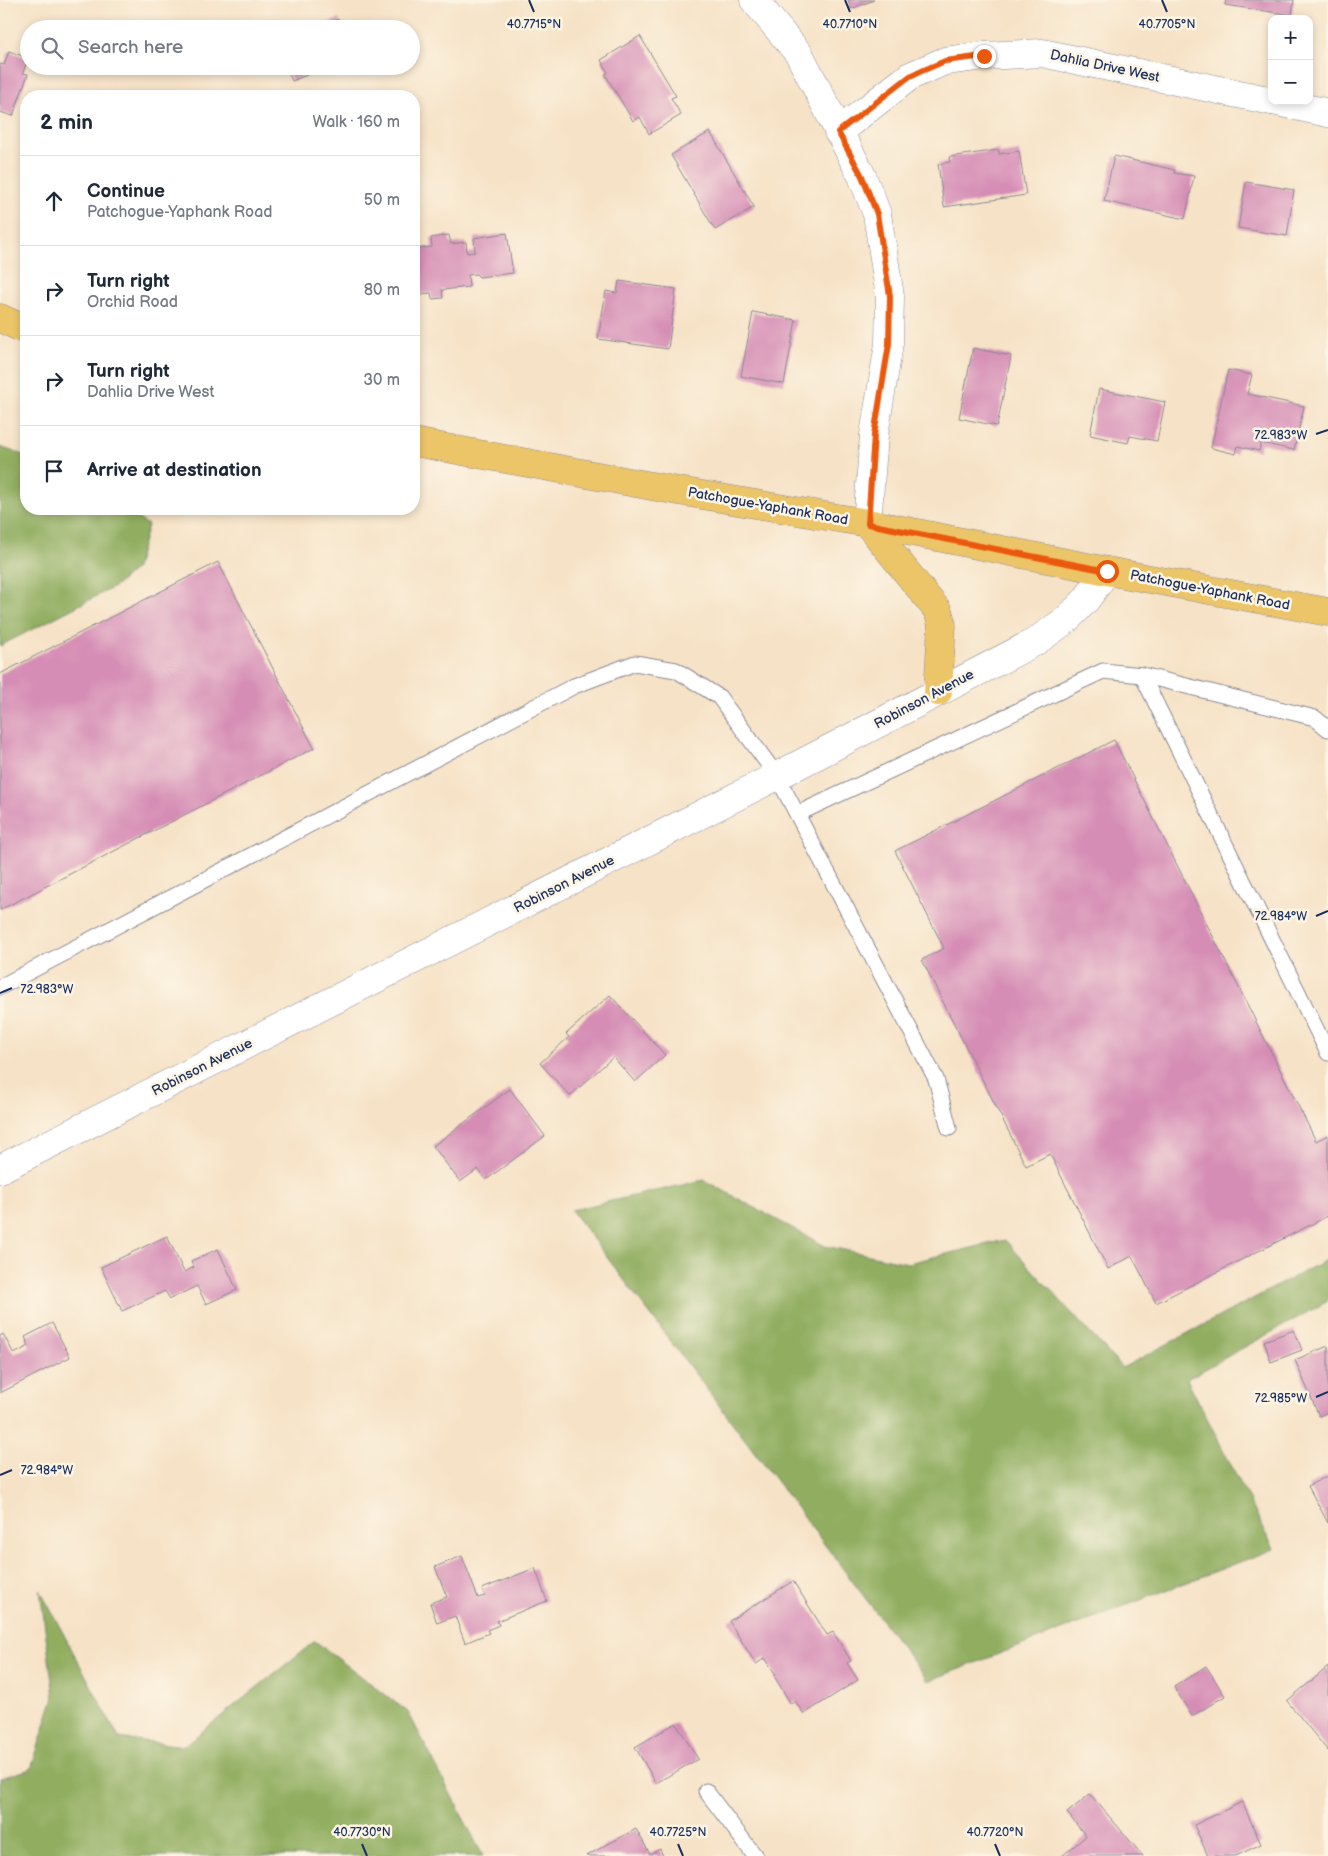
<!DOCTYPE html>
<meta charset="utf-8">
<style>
body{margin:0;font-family:"Balsamiq Sans",sans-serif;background:#f2f2f3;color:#1f2937}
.controls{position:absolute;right:15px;top:15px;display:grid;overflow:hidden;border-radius:10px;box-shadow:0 2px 8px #0003}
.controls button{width:45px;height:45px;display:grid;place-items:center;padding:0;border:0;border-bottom:1px solid #e0e1e3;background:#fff;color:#1f2937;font:25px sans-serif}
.stop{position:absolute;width:15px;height:15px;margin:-11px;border:4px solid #ea580c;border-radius:50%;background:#fff}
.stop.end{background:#ea580c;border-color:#fff;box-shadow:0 1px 5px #0008}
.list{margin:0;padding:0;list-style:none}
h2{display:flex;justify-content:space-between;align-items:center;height:65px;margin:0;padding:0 20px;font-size:21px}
h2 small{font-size:16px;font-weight:400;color:#747a83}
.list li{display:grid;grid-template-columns:32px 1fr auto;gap:15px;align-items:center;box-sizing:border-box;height:90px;padding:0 20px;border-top:1px solid #e0e1e3}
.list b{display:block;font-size:19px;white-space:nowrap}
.list p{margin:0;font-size:16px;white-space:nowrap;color:#747a83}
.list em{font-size:16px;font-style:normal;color:#747a83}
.icon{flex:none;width:28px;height:28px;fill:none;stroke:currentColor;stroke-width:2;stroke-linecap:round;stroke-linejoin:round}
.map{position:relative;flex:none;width:1328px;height:1856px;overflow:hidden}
.search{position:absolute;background:#fff;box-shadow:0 2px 8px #0003;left:20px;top:20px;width:400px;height:55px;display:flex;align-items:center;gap:12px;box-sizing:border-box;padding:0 18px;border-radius:28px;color:#747a83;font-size:19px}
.panel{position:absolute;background:#fff;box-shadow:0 2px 8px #0003;left:20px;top:90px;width:400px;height:425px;border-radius:20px}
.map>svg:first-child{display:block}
.forest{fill:#91ae60;stroke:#566e5f}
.building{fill:#d68db5}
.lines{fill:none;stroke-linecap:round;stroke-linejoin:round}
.lane-casing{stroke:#888892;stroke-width:17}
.street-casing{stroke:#888892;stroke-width:29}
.primary-casing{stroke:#888892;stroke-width:29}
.lane{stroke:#fff;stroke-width:15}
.street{stroke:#fff;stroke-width:28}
.primary{stroke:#edc569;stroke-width:28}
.route{stroke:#ea580c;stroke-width:6}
.ticks{fill:none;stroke:#1b2f5e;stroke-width:2}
.labels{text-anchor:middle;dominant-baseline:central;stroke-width:5;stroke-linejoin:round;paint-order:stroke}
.street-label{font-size:14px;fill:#1b2f5e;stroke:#fcf5e5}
.ticks-label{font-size:12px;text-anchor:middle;fill:#1b2f5e;stroke:#fcf5e5;stroke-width:5;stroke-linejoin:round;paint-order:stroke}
</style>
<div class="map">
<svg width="1328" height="1856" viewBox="0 0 1328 1856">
<rect width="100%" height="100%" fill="#fcf5e5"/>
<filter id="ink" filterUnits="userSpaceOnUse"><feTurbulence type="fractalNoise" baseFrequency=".02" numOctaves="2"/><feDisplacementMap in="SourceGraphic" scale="10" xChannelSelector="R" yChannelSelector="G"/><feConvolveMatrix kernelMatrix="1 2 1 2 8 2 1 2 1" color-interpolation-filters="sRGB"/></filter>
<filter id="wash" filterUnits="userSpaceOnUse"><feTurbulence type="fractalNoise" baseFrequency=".0096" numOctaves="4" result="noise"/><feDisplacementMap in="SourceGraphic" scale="20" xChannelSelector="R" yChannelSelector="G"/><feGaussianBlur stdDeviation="1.12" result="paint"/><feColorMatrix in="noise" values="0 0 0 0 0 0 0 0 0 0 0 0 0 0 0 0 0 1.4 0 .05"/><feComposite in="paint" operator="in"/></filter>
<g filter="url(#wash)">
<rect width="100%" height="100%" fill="#f6e2c6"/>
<g class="forest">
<polygon points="0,447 26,456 26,509 123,509 148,525 136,568 116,586 0,646"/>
<polygon points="704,1180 825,1246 908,1263 1005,1240 1122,1368 1328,1259 1328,1301 1187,1379 1274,1549 928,1681 571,1210"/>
<polygon points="40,1590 119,1738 184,1746 315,1641 408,1712 483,1856 0,1856 0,1778 31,1769 54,1697"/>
</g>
<g id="blocks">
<g class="building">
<polygon points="848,0 874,0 851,9"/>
<polygon points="1226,0 1294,0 1292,15 1225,5"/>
<polygon points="339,19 342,29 311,29 311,28"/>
<polygon points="640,36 676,96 671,98 681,115 649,134 640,117 633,121 605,74 608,73 601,60"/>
<polygon points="9,51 28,58 23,73 28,74 13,116 0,112 0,64 4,65"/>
<polygon points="286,66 303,66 307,75 292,81"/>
<polygon points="710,132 754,207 715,230 671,155"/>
<polygon points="999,150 999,154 1019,151 1026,195 944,207 938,164 950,162 949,157"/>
<polygon points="1114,156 1175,170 1174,173 1194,176 1185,219 1104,201"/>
<polygon points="1246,182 1294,190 1287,236 1238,228"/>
<polygon points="507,233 513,273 479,277 476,274 468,275 469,287 442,290 443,298 432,299 431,293 414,295 414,249 432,247 431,238 449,235 451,244 466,242 467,253 475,252 474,238"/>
<polygon points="619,281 676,289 668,349 598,339 606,291 617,293"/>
<polygon points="753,312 796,320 784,384 741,376"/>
<polygon points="973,348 1011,356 997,426 959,418"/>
<polygon points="1228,370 1252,375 1247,394 1304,406 1294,450 1261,443 1259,451 1238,446 1236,454 1211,448"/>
<polygon points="1099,389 1165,402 1157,441 1130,436 1128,443 1090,435"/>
<polygon points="218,562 314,748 0,910 0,674"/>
<polygon points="1114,740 1316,1141 1328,1135 1328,1216 1156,1303 1132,1256 1108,1269 1050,1154 1026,1166 922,960 944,948 895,851"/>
<polygon points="610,995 665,1055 635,1082 613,1057 570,1096 540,1063 569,1037 566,1034"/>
<polygon points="510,1089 545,1136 486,1180 478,1169 460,1182 433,1146"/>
<polygon points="167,1236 184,1272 194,1267 191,1261 218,1249 237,1290 206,1304 197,1286 170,1299 165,1291 122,1311 101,1267"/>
<polygon points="52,1323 70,1357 0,1393 0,1336 3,1334 14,1354 29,1346 25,1337"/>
<polygon points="1294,1330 1302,1350 1271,1362 1264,1341"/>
<polygon points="1328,1346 1328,1412 1319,1416 1295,1360"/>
<polygon points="1327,1476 1328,1477 1328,1523 1308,1486"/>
<polygon points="462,1556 478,1598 485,1596 482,1589 535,1568 547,1601 497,1621 499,1625 487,1630 489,1633 465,1643 455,1616 437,1623 430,1603 447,1597 435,1567"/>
<polygon points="793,1581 827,1635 833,1632 851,1661 847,1663 858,1680 804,1714 795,1701 791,1704 774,1676 776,1675 765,1658 756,1664 729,1621"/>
<polygon points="1206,1666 1225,1696 1192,1716 1174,1687"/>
<polygon points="1328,1667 1328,1751 1287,1701"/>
<polygon points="676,1723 698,1759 656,1783 635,1747"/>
<polygon points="1090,1794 1143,1856 1062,1856 1086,1836 1067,1813"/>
<polygon points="1242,1802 1261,1844 1236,1856 1208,1856 1194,1825"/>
<polygon points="636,1829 650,1854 660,1849 663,1856 586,1856"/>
</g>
</g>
</g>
<g filter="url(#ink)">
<use href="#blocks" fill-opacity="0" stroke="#888892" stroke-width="1"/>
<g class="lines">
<g class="lane-casing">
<g id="lane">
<polyline points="1142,675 1328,1053"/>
<polyline points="797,814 1103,671 1142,675 1315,718 1328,729"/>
<polyline points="0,987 574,686 635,663 676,670 719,697 777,776 936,1079 949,1128"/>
<polyline points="706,1791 755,1856"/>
</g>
</g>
<g class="street-casing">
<g id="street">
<polyline points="754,0 799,54 862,176 877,214 890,296 889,344 874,435 867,523"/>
<polyline points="1273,101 1328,113"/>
<polyline points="838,132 910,76 945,61 984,56 1042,53 1272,101"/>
<polyline points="0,1169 777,776 1035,642 1066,620 1085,601 1107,571"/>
</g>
</g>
<g class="primary-casing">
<g id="primary">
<polyline points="0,318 26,330"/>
<polyline points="414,442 673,490 867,523 1107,571 1328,612"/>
<polyline points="867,523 938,611 942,625 938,692"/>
</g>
</g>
<use href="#lane" class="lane"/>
<use href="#street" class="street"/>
<use href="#primary" class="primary"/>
</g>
</g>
<g class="lines" filter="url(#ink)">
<polyline class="route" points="984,56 945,61 910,76 838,132 862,176 877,214 890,296 889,344 874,435 868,524 1107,571"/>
</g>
<path class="ticks" d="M529 0 534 12M845 0 850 12M1162 0 1167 12M1316 434 1328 430M1316 916 1328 911M0 993 12 988M1316 1397 1328 1392M0 1475 12 1470M362 1844 367 1856M678 1844 683 1856M995 1844 1000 1856"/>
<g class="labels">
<g class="street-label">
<text transform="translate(1105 66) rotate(12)">Dahlia Drive West</text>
<text transform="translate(768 506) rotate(10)">Patchogue-Yaphank Road</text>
<text transform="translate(1210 590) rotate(11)">Patchogue-Yaphank Road</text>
<text transform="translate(924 699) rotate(-28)">Robinson Avenue</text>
<text transform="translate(564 884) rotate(-27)">Robinson Avenue</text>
<text transform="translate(202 1067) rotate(-27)">Robinson Avenue</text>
</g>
</g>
<g class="ticks-label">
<text x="534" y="28">40.7715°N</text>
<text x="850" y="28">40.7710°N</text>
<text x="1167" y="28">40.7705°N</text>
<text x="1281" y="439">72.983°W</text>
<text x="1281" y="920">72.984°W</text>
<text x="47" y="993">72.983°W</text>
<text x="1281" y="1402">72.985°W</text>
<text x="47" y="1474">72.984°W</text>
<text x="362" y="1836">40.7730°N</text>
<text x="678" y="1836">40.7725°N</text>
<text x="995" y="1836">40.7720°N</text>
</g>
</svg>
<div class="controls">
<button>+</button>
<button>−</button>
</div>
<div class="stop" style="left:1107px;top:571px"></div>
<div class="stop end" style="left:984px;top:56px"></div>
<div class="search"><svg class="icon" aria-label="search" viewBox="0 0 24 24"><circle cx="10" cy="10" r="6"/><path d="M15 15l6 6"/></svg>Search here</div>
<section class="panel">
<h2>2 min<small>Walk · 160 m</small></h2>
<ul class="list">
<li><svg class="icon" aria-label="ahead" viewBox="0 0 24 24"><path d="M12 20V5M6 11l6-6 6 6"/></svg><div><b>Continue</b><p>Patchogue-Yaphank Road</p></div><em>50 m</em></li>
<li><svg class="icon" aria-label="right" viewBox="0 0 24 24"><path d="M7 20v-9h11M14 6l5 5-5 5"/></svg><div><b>Turn right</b><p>Orchid Road</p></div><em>80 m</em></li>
<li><svg class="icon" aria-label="right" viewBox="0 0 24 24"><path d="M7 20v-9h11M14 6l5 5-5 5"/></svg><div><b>Turn right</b><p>Dahlia Drive West</p></div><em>30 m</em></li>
<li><svg class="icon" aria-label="arrive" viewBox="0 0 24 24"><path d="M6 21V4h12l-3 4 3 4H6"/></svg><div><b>Arrive at destination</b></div></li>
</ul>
</section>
</div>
